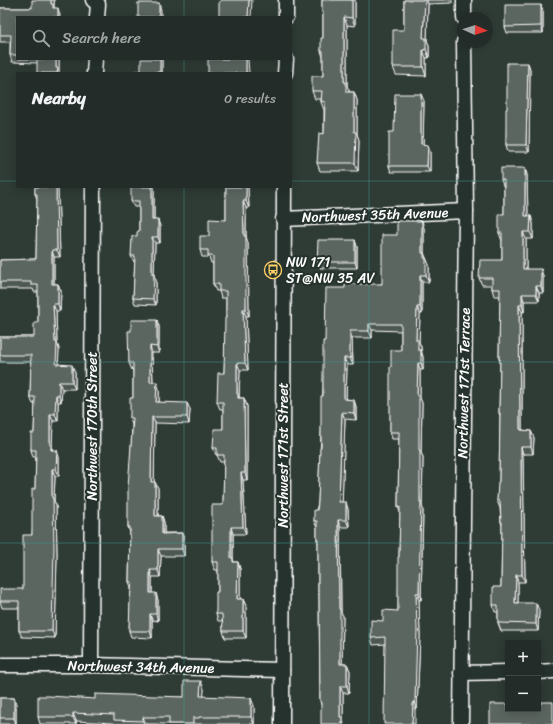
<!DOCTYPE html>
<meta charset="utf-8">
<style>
body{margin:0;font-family:Sriracha,sans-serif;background:#2b3430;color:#f1f3f6}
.controls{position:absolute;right:12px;bottom:12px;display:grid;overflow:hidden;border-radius:0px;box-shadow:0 2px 10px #0003}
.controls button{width:36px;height:36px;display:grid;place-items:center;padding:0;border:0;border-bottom:1px solid #404845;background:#232c28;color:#f1f3f6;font:20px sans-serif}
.compass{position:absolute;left:457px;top:12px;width:36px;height:36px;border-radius:50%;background:#232c28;box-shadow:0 2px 10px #0003;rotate:93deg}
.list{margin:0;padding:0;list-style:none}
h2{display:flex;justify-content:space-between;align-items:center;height:52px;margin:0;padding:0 16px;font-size:17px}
h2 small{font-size:13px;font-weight:400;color:#a3a7a8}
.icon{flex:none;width:22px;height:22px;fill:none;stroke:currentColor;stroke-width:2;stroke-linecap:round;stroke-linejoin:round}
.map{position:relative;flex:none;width:553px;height:724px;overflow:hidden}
.search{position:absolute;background:#232c28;box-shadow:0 2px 10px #0003;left:16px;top:16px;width:276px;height:44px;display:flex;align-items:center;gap:10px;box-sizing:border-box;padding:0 14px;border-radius:0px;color:#a3a7a8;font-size:15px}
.panel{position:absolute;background:#232c28;box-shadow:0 2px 10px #0003;left:16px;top:72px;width:276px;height:116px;border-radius:0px}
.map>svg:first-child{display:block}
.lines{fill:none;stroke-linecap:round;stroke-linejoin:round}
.street-casing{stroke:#fff;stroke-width:17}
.street{stroke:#26332d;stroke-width:14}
.wall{fill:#4e5853;stroke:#fff}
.shaded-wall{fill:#404744;stroke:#fff}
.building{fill:#5b6661;stroke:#fff}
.grid{fill:none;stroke:#3f918b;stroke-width:1;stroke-opacity:0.55}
.labels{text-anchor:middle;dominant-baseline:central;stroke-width:4;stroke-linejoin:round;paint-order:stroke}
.street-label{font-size:14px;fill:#fff;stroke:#26332d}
.poi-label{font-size:14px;fill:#fff;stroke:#26332d;text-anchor:start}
</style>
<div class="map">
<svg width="553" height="724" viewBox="0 0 553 724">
<rect width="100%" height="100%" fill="#2f3b35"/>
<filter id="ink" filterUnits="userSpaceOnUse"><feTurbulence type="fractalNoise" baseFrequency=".025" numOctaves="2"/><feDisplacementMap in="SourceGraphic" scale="8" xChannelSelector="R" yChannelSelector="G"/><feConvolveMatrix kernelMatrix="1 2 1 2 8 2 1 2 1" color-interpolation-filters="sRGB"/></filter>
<g filter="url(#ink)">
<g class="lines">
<g class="street-casing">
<g id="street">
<polyline points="93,0 98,4 97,17"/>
<polyline points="464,0 464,18"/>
<polyline points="286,17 286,0"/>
<polyline points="94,73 95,59"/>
<polyline points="285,73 286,59"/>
<polyline points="283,219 466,211"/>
<polyline points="0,665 91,665 282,670"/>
<polyline points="91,665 93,187"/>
<polyline points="538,672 553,671"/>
<polyline points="461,673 508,672"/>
<polyline points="282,724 284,187"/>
<polyline points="461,724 466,211 464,42"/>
</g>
</g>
<use href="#street" class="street"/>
</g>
<g class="wall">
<polygon points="54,0 54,8 60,15 17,17 17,59 59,59 59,71 37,63 12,62 10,55 10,42 0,42 0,8 32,8"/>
<polygon points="322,0 355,0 355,26 347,25 347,86 349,92 354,92 357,100 357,134 359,140 358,171 320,171 317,163 324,134 324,110 321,102 321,99 315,99 312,91 323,76 323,57 321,51 323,38 323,16 322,12"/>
<polygon points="404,0 452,0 452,3 428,4 427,40 429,46 429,58 426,58 426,76 396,75 393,67 404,30"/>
<polygon points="543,11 543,33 507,33 505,27"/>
<polygon points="162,59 162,73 134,73 141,71"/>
<polygon points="528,63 530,69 529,152 508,152 506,145 507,109"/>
<polygon points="424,101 423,145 430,151 430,172 391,172 389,166 394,132"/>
<polygon points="525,168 527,175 528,216 531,216 533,224 533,239 526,239 526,269 543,276 543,293 539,293 539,301 524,301 524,312 522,312 522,430 531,431 534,438 533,454 523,454 525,582 518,582 518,603 539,610 538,631 501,631 498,623 498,612 495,612 493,605 501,587 502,526 501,522 500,508 497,501 499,482 500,416 499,413 500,362 499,359 500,296 494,296 492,289 492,285 482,285 479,278 502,260 502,241 499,233 504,214 504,188 501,180"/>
<polygon points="35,187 58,187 60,257 54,257 54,284 58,284 61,291 60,311 56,311 57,343 59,349 58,364 75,372 75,389 62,389 61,402 58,402 58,421 53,421 52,448 53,450 59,457 59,476 55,476 54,501 56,505 57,555 55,638 22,637 19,631 19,608 2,608 0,601 23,589 32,535 35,489 36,457 33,457 31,450 34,433 35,404 33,404 30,397 31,362 0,362 0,337 34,337 38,323 38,292 34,292 33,289 0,289 0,260 36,259 37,199 35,194"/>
<polygon points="154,187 154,220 160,226 160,243 155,243 154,276 156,280 156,305 135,304 133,298 135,262 134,262 131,256 139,231 139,207 134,207 131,201"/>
<polygon points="226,187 248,187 249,208 246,208 246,237 248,243 249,316 246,316 248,370 240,370 239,397 240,398 244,398 247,406 247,480 243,480 246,534 233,534 233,560 234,562 238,562 240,569 240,599 243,599 246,606 246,638 225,638 223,631 223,621 218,621 216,614 218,592 218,570 215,570 212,562 223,505 224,462 220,462 217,455 216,455 213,448 223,429 223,409 220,409 217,402 224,373 226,318 226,298 221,298 219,291 216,291 213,284 213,263 211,263 209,257 202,257 200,250 209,236 226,220"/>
<polygon points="424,228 424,253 429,265 429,282 422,282 422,314 420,314 419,342 421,347 421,350 423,357 423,370 420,370 420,398 422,403 421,453 423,457 422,506 423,509 421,600 419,600 420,637 417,709 415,709 385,644 373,645 371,638 383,621 398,611 399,557 400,512 398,507 399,439 392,439 390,432 391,367 401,350 401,331 372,330 372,338 352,338 353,365 347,365 346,399 354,400 356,407 356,420 345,419 342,502 348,509 349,527 340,527 341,612 343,616 342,664 347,664 350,671 349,693 343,693 343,720 321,705 320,701 319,595 318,592 318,543 317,540 317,528 314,521 318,502 325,341 345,288 382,284 397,235"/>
<polygon points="355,240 357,247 357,268 320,268 317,262"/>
<polygon points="159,326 159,353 152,353 153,382 159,389 159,402 190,409 189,424 155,423 154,482 158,488 158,516 162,516 164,522 164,533 182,533 184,539 184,556 161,556 160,577 152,577 152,593 158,600 158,621 152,620 152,638 131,637 129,631 131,587 129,582 130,533 128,527 132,425 130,418 133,398 133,370 132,370 129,363 131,331"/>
<polygon points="204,689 203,697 254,706 254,724 115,724 114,723 76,721 76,724 40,724 38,717 95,699 184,697"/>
<polygon points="0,698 14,698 16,704 16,724 0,724"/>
</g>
<g class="shaded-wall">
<polygon points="51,0 54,0 54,7 55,11 55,15 51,4"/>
<polygon points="249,0 252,0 251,17 248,17"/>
<polygon points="352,0 355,0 355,26 352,18"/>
<polygon points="425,0 427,0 428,4 427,40 429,46 429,58 426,49 423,38"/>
<polygon points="159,3 161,10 161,17 159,17"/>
<polygon points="541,5 543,11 543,33 541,26"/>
<polygon points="58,8 60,15 60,17 58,17"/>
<polygon points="344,17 347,25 347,86 349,90 349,100 346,92 344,82"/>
<polygon points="423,50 426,58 426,76 423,67"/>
<polygon points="56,59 59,59 59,73 58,73 56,68"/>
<rect x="160" y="59" width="2" height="14"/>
<polygon points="246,59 248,59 249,73 246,73"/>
<polygon points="528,63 530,69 529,152 526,145"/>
<polygon points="354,92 357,100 357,134 359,140 358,171 355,163 354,132"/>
<polygon points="421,94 424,101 423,151 421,144"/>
<polygon points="428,145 430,151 430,172 427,166"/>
<polygon points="525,168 527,175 528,223 525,216"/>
<polygon points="56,187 58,187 60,257 57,250"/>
<polygon points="152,187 154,187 154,226 152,220"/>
<polygon points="246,187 248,187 249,208 246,201"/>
<polygon points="243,201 246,208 246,237 248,243 249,316 246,309 244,236"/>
<polygon points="531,216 533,224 533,239 530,232"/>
<polygon points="158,220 160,226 160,243 158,237"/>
<polygon points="422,221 424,228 424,254 424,253 429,265 429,282 426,275 422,253"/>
<polygon points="523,232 526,239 526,276 523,269"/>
<polygon points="152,237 155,243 154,276 156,280 156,305 153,299 152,274"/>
<polygon points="355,240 357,247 357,268 355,262"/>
<polygon points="52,250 54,257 54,291 52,284"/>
<polygon points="541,269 543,276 543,293 541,286"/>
<polygon points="420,275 422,282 422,314 420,307"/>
<polygon points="58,284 61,291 60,311 58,304"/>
<polygon points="536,286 539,293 539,301 536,294"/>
<polygon points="522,294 524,301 524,312 522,305"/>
<polygon points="53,304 56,311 57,343 59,349 58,371 56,364"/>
<polygon points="519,305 522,312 522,436 520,429"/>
<polygon points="417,307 420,314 419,342 421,347 421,356 421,350 423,357 423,370 421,363 416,340"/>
<polygon points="243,309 246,316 248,370 245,363"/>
<polygon points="157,320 159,326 159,353 157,347"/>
<polygon points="369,324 372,330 372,338 369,331"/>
<polygon points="350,331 352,338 353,365 350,358"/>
<polygon points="150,346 152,353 153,389 150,382"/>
<polygon points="344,358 347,365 346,406 344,399"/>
<polygon points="237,363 240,370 239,397 241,402 241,405 237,394"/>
<polygon points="418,363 420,370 420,398 422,403 421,453 423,457 422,506 423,509 421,600 419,593 420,502 417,396"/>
<polygon points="72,365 75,372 75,389 72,382"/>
<polygon points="59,382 62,389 61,402 59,395"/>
<polygon points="157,382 159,389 159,409 156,402"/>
<polygon points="56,395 58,402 58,421 55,414"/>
<polygon points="244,398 247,406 247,480 245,473"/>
<polygon points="354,400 356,407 356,420 354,413"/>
<polygon points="187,403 190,409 189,424 187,417"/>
<polygon points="342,412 345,419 342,509 339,502"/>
<polygon points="50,414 53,421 52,448 54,452 54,457 50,445"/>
<polygon points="152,417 155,423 154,488 151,482"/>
<polygon points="531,431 534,438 533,454 531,447"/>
<polygon points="521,447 523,454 525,582 522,575"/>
<polygon points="57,450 59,457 59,476 56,469"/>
<polygon points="52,469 55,476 54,501 56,505 57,555 55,638 52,631"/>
<polygon points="241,473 243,480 246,534 243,527"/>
<polygon points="155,482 158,488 158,522 155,516"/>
<polygon points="346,502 348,509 349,527 346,520"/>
<polygon points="162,516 164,522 164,540 162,534"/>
<polygon points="338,520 340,527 341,612 343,616 342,671 340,664 339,609"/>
<polygon points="231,527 233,534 233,560 236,566 231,558"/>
<polygon points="182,533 184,539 184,556 182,549"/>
<polygon points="158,549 161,556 160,577 158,570"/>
<polygon points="238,562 240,569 240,606 237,599"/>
<polygon points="150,570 152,577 152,600 150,593"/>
<polygon points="516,575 518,582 518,610 515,603"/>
<polygon points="156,593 158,600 158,621 156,614"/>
<polygon points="416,593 419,600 420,637 417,709 415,702"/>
<polygon points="243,599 246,606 246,638 243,631"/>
<polygon points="536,603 539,610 538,631 536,624"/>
<polygon points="150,614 152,620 152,638 150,631"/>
<polygon points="347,664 350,671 349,693 347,686"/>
<polygon points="201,681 204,689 203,704 200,696"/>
<polygon points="340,686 343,693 343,720 344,724 342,724 340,717"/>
<polygon points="14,698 16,704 16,724 14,718"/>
<polygon points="251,698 254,706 254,724 251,717"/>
<polygon points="413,702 415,709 415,724 412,724"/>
<polygon points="73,713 76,721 76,724 73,717"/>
<polygon points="143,717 146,724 144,724 143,721"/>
</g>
<g class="building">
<polygon points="32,0 51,0 51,4 53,4 53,8 58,8 58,17 17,17 17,55 10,55 11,35 0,35 0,8 32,8"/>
<polygon points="221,0 249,0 248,17 219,17 219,1 220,2"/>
<polygon points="322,0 352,0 352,18 344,17 344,82 346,82 346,92 354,92 354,132 356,132 355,163 317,163 319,133 324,134 325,101 321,102 322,91 312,91 312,76 323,76 323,51 321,51 321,38 323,38 323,12 322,12"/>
<polygon points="404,0 425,0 423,38 426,38 426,49 423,50 423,67 393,67 393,30 404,30"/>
<rect x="138" y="3" width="21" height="14"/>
<polygon points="505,5 541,5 541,26 505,27"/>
<polygon points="37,59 56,59 56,68 58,68 57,73 37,73"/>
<polygon points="141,59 160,59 160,72 154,72 154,73 134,73 134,71 141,71"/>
<rect x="208" y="59" width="38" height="14"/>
<polygon points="507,63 528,63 526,145 506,145 506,109 507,109"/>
<polygon points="395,94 421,94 421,144 428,145 427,166 389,166 389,132 394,132"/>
<polygon points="501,168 525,168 525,216 531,216 530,232 523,232 523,269 541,269 541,286 536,286 536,294 522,294 522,305 519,305 520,429 521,430 531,431 531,447 521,447 522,575 516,575 515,603 536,603 536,624 498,623 498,605 493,605 493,587 501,587 502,522 501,522 500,501 497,501 498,482 499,482 500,413 499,413 500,359 499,359 500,289 492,289 492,278 479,278 480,260 502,260 502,233 499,233 499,214 504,214 504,180 501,180"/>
<polygon points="35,187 56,187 57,250 52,250 52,284 58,284 58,304 53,304 55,342 57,342 56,364 72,365 72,382 59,382 59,395 56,395 55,414 50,414 50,445 51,445 51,450 57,450 56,469 52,469 52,498 53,498 54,548 52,631 19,631 19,601 0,601 0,589 23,589 23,535 32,535 32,489 35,489 36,450 31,450 31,433 34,433 35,397 30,397 31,355 0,355 0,337 34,337 34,323 38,323 38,285 31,285 31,282 0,282 0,260 36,259 37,194 35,194"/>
<polygon points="131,187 152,187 152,220 158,220 158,237 152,237 152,274 154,274 153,299 133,298 135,256 131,256 132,236 137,236 137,232 139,231 139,201 131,201"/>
<polygon points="226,187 246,187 246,201 243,201 244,236 246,236 246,309 243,309 245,363 237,363 237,394 238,394 238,398 244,398 245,473 241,473 243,527 231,527 231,558 233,558 233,562 238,562 237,599 243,599 243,631 223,631 222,614 216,614 216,592 218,592 218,562 212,562 212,505 223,505 224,455 217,455 217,448 213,448 214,429 223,429 223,402 217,402 218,373 224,373 225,318 226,318 226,291 219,291 219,284 213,284 213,256 208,256 208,250 200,250 200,236 209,236 209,219 226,220"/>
<polygon points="397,221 422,221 422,253 424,253 424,258 426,258 426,275 420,275 420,307 417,307 416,340 418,340 418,350 421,350 421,363 418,363 417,396 419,396 419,450 420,450 420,502 421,502 419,593 416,593 417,630 415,702 413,702 412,724 384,724 385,637 371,638 371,620 383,621 383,610 398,611 398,557 399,557 400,507 398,507 399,432 390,432 390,367 391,367 391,350 401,350 401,324 369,324 369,331 350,331 350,358 344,358 344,399 354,400 354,413 342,412 339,502 346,502 346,520 338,520 339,609 340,609 340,664 347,664 347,686 340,686 340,717 342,717 342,724 321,724 321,701 320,701 319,592 318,592 318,540 317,540 317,521 314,521 314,510 317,510 318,502 320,448 321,448 321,396 323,396 323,341 325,341 326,288 345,288 345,284 382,284 382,235 397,235"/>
<polygon points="318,240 355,240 355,262 317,262"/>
<polygon points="131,320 157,320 157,347 150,346 150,382 157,382 156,402 187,403 187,417 152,417 151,482 155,482 155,516 162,516 162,534 182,533 182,549 158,549 158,570 150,570 150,593 156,593 156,614 150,614 150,631 129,631 130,599 132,582 129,582 130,527 128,527 128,487 133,418 130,418 130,398 133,398 133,363 129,363 128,331 131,331"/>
<polygon points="184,681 201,681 200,696 251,698 251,717 199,717 199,718 193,718 193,724 169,724 169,717 143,717 143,721 114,720 114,715 73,713 73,717 38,717 38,696 49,696 95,699 95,694 184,697"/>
<rect x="0" y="698" width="14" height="20"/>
<polygon points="541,702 553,702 553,724 490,724 490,704 508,704 508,709 538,709 538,704 541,704"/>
</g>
</g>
<path class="grid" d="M184 0V17M369 0V724M184 59V73M0 181H17M291 181H553M184 187V724M0 362H553M0 543H553"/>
<defs>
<g id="bus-ring" transform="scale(0.9)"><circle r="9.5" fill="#26332d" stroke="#ffd166" stroke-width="1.5"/><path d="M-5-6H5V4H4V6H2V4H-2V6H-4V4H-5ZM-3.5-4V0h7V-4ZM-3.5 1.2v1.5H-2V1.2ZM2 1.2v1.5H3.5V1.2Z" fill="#ffd166"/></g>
</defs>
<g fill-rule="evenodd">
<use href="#bus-ring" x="273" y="270"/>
</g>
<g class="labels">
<g class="street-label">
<text transform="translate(375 215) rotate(-2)">Northwest 35th Avenue</text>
<text transform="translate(464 383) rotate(-89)">Northwest 171st Terrace</text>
<text transform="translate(92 426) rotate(-90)">Northwest 170th Street</text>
<text transform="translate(283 455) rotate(-90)">Northwest 171st Street</text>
<text transform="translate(141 667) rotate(1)">Northwest 34th Avenue</text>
</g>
<g class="poi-label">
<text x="286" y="262">NW 171<tspan x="286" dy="16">ST@NW 35 AV</tspan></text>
</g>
</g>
</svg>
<div class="controls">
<button>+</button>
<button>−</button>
</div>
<svg class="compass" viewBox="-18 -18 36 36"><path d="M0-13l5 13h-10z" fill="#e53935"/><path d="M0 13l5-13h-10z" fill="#a3a7a8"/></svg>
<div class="search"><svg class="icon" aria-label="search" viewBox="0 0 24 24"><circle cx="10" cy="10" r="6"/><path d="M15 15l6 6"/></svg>Search here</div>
<section class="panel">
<h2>Nearby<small>0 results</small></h2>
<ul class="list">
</ul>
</section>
</div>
